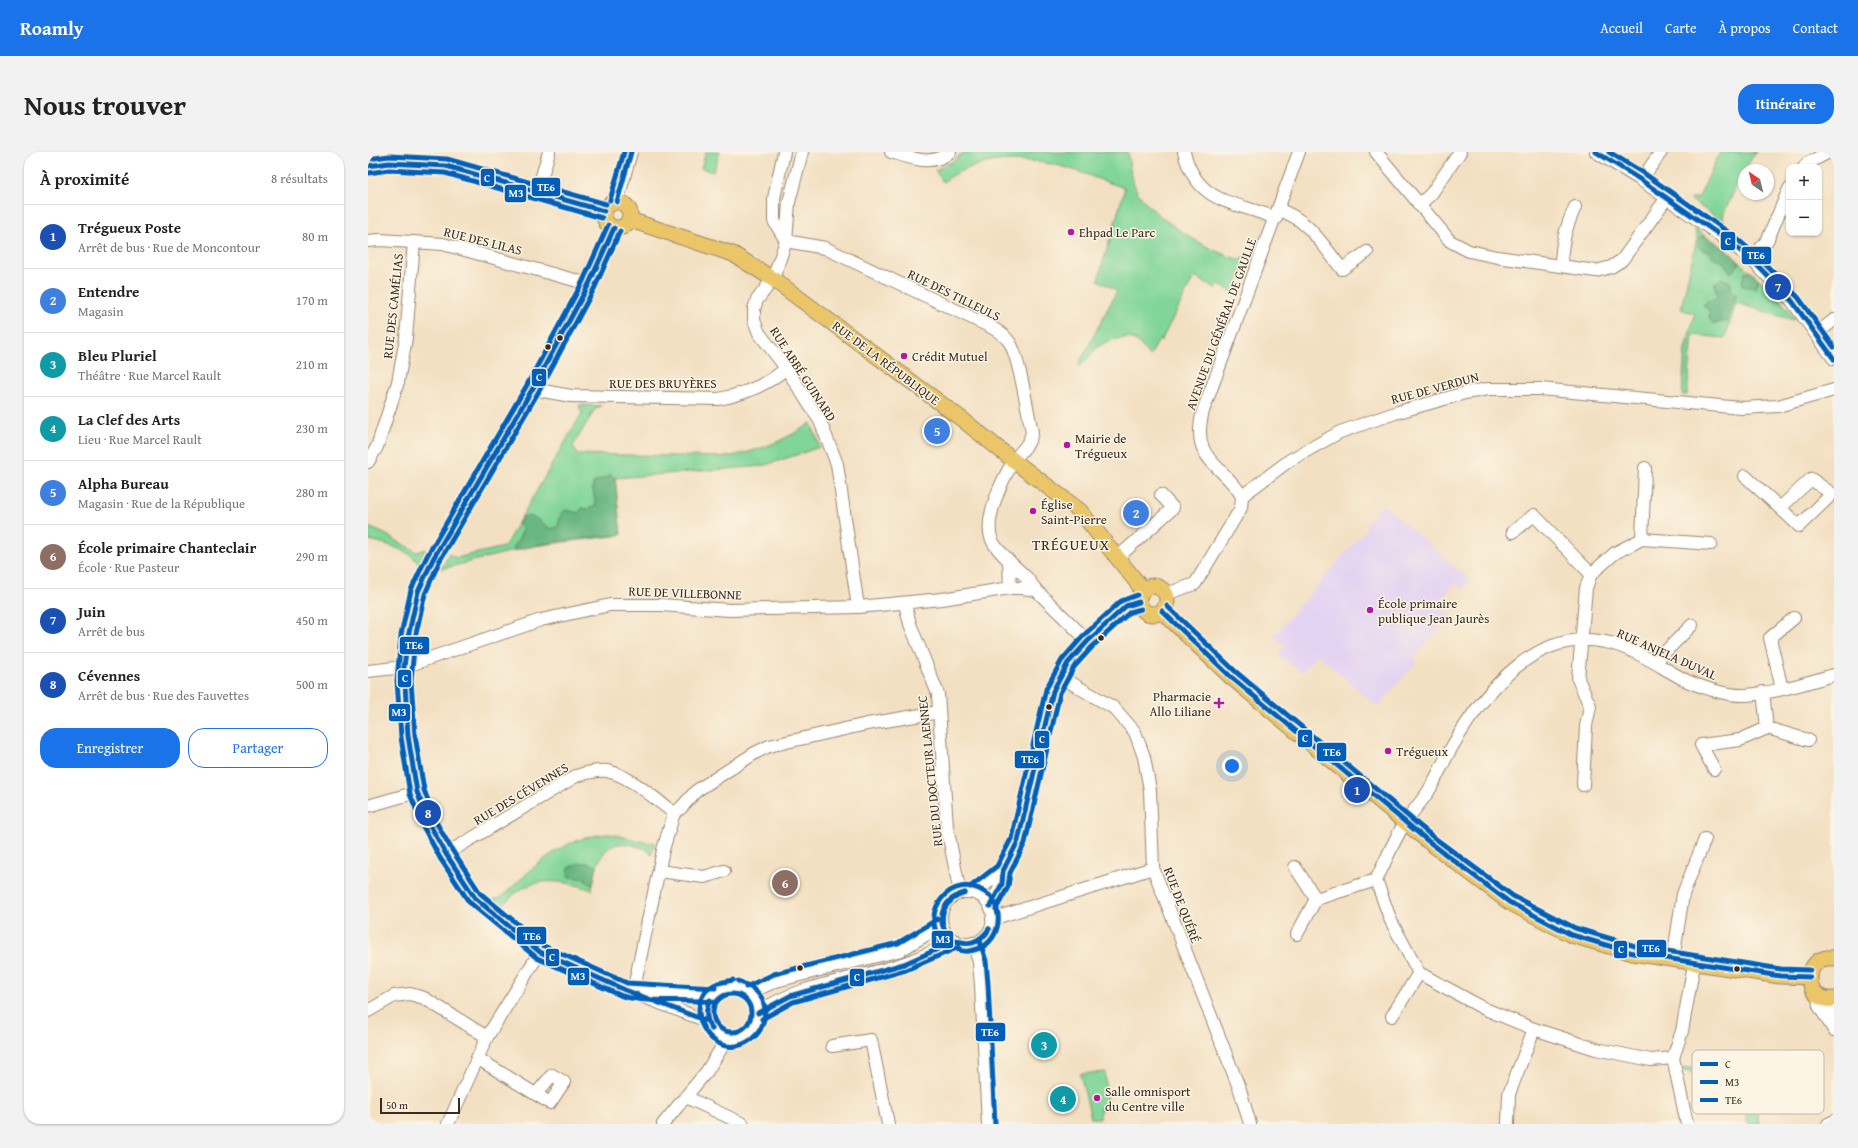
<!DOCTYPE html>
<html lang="fr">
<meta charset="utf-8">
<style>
body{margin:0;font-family:"Gentium Book Plus",serif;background:#f2f2f2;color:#222}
.controls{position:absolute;right:12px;top:12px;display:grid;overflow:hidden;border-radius:8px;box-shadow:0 1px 3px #0004}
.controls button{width:36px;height:36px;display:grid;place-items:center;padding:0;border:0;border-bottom:1px solid #e0e0e0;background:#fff;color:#222;font:20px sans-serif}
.compass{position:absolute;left:1370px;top:12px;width:36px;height:36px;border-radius:50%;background:#fff;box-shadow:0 1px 3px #0004;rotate:325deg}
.scale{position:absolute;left:12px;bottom:10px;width:80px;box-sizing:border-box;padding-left:4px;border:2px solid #3b2a1e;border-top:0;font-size:11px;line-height:14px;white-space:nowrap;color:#3b2a1e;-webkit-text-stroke:3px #fcf5e5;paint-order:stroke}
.you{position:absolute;left:864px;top:614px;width:14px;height:14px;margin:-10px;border:3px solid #fff;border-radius:50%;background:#1a73e8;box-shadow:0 0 0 6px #1a73e833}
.badge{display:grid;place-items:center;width:26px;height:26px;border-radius:50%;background:#1a73e8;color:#fff;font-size:13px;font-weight:700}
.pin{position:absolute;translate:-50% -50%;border:2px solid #fff;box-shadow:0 1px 4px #0006}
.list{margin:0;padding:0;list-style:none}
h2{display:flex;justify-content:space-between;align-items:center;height:52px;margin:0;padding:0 16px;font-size:17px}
h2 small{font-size:13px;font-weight:400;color:#767676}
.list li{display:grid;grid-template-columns:26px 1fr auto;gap:12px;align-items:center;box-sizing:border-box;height:64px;padding:0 16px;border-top:1px solid #e0e0e0}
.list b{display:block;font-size:15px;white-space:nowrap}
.list p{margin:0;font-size:13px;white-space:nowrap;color:#767676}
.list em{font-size:13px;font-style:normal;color:#767676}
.actions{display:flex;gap:8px;padding:12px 16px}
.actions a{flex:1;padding:9px 0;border:1px solid #1a73e8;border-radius:16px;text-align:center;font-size:14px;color:#1a73e8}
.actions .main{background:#1a73e8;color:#fff}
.map{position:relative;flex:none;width:1466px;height:972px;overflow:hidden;border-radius:16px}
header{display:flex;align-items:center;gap:24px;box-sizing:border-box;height:56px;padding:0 20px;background:#1a73e8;color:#fff}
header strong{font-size:19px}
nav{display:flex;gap:22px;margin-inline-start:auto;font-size:14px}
.intro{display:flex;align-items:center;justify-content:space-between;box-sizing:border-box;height:96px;padding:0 24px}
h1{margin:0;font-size:28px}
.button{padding:10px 18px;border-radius:16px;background:#1a73e8;color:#fff;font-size:14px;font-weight:700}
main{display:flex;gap:24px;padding:0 24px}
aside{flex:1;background:#fff;border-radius:16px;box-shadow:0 1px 3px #0004}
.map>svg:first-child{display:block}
.built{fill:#e3d3f2}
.green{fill:#80d599;stroke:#5e805c}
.forest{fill:#68b681;stroke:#527050}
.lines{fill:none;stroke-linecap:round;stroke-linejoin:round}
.minor-casing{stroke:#978570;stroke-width:14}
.major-casing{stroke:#978570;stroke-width:17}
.minor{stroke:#fff;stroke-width:12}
.major{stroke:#ebc669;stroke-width:15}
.bus-1-casing{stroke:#fcf5e5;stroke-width:8}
.bus-2-casing{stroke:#fcf5e5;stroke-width:8}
.bus-3-casing{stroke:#fcf5e5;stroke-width:8}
.bus-1{stroke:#005eb8;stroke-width:5}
.bus-2{stroke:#005eb8;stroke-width:5}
.bus-3{stroke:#005eb8;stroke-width:5}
.poi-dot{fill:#b5179e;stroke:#fcf5e5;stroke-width:1.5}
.bus-dot{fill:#3b2a1e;stroke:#fcf5e5;stroke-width:1.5}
.labels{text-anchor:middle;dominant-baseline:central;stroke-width:3;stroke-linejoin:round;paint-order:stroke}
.poi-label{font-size:13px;fill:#3b2a1e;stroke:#fcf5e5;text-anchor:start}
.street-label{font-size:13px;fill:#3b2a1e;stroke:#fcf5e5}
.quarter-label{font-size:15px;letter-spacing:1px;fill:#3b2a1e;stroke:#fcf5e5}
.key{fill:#fcf5e5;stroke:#c2b8a9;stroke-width:1}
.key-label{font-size:11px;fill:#3b2a1e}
.line-badge{stroke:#fcf5e5;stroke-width:1.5}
.badge-label{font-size:11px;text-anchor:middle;font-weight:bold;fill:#fff}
</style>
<header>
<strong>Roamly</strong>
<nav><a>Accueil</a><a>Carte</a><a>À propos</a><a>Contact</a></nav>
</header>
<div class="intro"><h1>Nous trouver</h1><a class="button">Itinéraire</a></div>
<main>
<aside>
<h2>À proximité<small>8 résultats</small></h2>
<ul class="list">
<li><span class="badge" style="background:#1a4fb4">1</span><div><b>Trégueux Poste</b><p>Arrêt de bus · Rue de Moncontour</p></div><em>80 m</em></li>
<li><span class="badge" style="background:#3f7fe0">2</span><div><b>Entendre</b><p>Magasin</p></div><em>170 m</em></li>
<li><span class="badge" style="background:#0f9aa8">3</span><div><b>Bleu Pluriel</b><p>Théâtre · Rue Marcel Rault</p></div><em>210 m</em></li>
<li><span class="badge" style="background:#0f9aa8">4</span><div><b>La Clef des Arts</b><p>Lieu · Rue Marcel Rault</p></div><em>230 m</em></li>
<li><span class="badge" style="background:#3f7fe0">5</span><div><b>Alpha Bureau</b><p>Magasin · Rue de la République</p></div><em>280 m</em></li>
<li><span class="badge" style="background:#8d6e63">6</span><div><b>École primaire Chanteclair</b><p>École · Rue Pasteur</p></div><em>290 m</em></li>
<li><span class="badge" style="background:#1a4fb4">7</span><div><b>Juin</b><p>Arrêt de bus</p></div><em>450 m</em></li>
<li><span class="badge" style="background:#1a4fb4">8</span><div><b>Cévennes</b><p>Arrêt de bus · Rue des Fauvettes</p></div><em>500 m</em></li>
</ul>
<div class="actions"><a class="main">Enregistrer</a><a>Partager</a></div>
</aside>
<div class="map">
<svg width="1466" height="972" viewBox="0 0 1466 972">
<rect width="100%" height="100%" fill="#fcf5e5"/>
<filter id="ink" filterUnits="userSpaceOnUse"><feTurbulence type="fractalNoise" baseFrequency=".025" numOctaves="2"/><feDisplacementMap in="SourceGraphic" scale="8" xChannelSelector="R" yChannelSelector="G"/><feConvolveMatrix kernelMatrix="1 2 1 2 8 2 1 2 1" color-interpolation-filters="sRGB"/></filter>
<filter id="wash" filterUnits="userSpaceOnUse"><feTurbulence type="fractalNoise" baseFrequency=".012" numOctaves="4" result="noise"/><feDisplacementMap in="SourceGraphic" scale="16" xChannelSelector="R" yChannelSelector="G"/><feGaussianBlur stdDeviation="0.9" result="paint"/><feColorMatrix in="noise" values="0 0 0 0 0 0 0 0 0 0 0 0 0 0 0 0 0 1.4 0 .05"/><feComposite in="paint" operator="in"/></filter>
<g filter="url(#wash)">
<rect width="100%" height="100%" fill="#f3e0c2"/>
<polygon class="built" points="1014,352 1102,428 1095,437 1087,431 1069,452 1082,463 1046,506 1049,510 1010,555 949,502 934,520 931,519 912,503 912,499 917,494 905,484 999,376 996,373"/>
<g class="green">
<polygon points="338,0 352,0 345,20 333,16"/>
<path d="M596 0H760C761 13 763 29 770 41 784 64 845 103 871 107L880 102 866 141 850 132 848 136 826 125 793 189 791 188 782 204C777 200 773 191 767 188 757 183 739 188 730 195 722 202 721 208 710 214L749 139 730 128 757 36C745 32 732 28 720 23 672 4 615 0 575 30L567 18 584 10Z"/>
<polygon points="1352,0 1388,0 1376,18 1356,61 1355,66 1357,72 1322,47 1331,45"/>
<path d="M1327 77C1364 102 1399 130 1427 166L1425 168 1368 151 1357 186 1325 183 1319 243H1314L1317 197 1327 162 1313 157 1329 85Z"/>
<path d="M211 253 233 254 227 257 205 294 209 302 357 305C389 300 416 289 443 271L452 295 395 314 247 326 253 383 165 394 73 417 81 402 88 406 136 395 214 261Z"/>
<path d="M0 375 15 381 49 400 58 397 50 412C46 399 13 390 0 388Z"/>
<path d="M241 682C252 683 281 693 287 690L283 703C280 696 274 696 268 694 236 683 227 712 224 738 202 730 173 724 152 738 145 742 139 749 133 755L126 747 132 746C166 716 192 685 241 682Z"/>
<polygon points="1316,915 1383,925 1391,972 1380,972 1371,929 1315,919"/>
<polygon points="737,920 739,957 732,957 732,966 723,966 712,922"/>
</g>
<g class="forest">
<path d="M1335 84C1343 86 1369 103 1371 112L1363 121 1355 110 1346 106 1340 99H1336L1330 94 1331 85Z"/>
<polygon points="1383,120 1391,127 1388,136 1375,134 1374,129 1377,121"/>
<path d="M1353 126 1362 130 1364 138 1368 142C1368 149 1361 162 1358 169L1346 172 1341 167 1342 160 1335 153 1339 149 1348 147 1349 144 1346 132Z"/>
<path d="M243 323 247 326 253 383 190 389 147 398 145 395 151 387 155 377 150 372 154 365C171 362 170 371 184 377L190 374 193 361 198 358 211 361 214 356 219 357 228 354 225 338V331Z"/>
<polygon points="211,711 219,711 229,714 225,733 219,730 219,727 201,725 200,723 201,716"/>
</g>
</g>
<g filter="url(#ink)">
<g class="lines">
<g class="minor-casing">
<g id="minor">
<path d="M416 0 406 46V69L418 89 457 96 623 175C630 179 638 184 642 191 652 208 659 258 664 280 662 293 652 299 645 310 634 328 615 368 624 388 627 396 636 403 641 409L642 436"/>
<polyline points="434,0 421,50 418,89 405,127 389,148 386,157 386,168 391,181 418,216 452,269 469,312 490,455"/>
<path d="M523 0C543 6 564 15 582 0"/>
<path d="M816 0C829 52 865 49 908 66"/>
<polyline points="1008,0 1082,89 1101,99 1129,105 1228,119 1243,115 1254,108 1298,47"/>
<polyline points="1228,0 1273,28 1359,88 1384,108 1424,149 1466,207"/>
<polyline points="1436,15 1440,11 1461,0"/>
<polyline points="1273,28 1293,0"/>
<polyline points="169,41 181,0"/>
<polyline points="249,50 263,0"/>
<polyline points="1051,53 1063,42 1092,0"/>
<path d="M910 58C939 65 956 95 974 117L999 100"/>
<polyline points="246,76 221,132 165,236 65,407 50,440 40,485 36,515 40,584 49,640 62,673 78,702 107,746 172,800 257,838 339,869"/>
<polyline points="0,89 12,88 75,92 221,132"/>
<polyline points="1384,108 1400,87 1421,37"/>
<path d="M1193 114C1193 92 1198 75 1207 55"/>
<polyline points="1448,182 1466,168"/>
<path d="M165 236 175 239 203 244 351 247C376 242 399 234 418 216"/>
<polyline points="0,310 9,295 30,230 38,186 46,90"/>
<polyline points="1377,324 1412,356 1443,327 1464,342 1466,342"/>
<polyline points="874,344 922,308 972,280 1027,261 1097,241 1120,237 1172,237 1373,256 1410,254 1466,238"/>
<path d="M874 344C853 310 822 309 835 259L931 0"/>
<polyline points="1412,356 1431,374 1464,342"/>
<polyline points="1145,380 1166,363 1223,422 1218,436 1210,527 1222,554 1218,574 1215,633"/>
<polyline points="1274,387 1343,392"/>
<polyline points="749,406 805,356 793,343"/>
<polyline points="641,409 658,425 668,438"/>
<polyline points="1223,422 1247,401 1274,387 1277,316"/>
<polyline points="798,442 827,432 873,356 874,344"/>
<polyline points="537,452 542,472 570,542 579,675 592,741"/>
<polyline points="1287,510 1324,473"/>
<polyline points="0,519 36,515 173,468 242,453 293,453 361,458 490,455 574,447 642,436 655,436 668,438 720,489"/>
<polyline points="693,525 746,556 767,580 776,605 782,638 785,716 872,938 882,972"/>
<polyline points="1414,537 1402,486 1426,466"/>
<polyline points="1399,576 1440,588"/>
<polyline points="1346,617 1333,593 1372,588 1399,576 1395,540"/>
<polyline points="0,654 49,640"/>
<path d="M78 702 208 624C218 621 229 618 239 619 261 623 287 647 306 661"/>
<polyline points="927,715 948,747 1008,728"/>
<polyline points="291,719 336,725 356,719"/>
<circle cx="599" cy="766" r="26"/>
<polyline points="606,741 635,719"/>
<polyline points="622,754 634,732 635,719 650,689 685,539 700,511 720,489 758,454 771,450"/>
<polyline points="624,767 785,716"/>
<polyline points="929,782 948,747"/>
<polyline points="605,791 611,810 613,833 620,972"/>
<polyline points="1305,808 1315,742 1337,687"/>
<path d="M1326 812 1314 879 1305 906 1283 908 1228 897 1166 877 1117 857 1051 821 1023 769 1008 728C1018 709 1026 687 1038 669 1045 659 1053 650 1060 640 1068 627 1074 613 1081 600 1116 538 1173 467 1252 494 1276 502 1297 518 1319 529 1336 536 1359 544 1378 543 1407 541 1437 531 1466 523"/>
<circle cx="364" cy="861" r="26"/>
<polyline points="265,840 295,698 306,661 313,656 328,639 387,601 401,594 499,572 571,560"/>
<polyline points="274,840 331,841 346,843"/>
<polyline points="381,841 408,829 533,798 574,773"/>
<polyline points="1450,843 1451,854 1466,878"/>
<polyline points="1463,847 1462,865 1464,874"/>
<polyline points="0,859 26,844 42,842 56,846 119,885"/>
<path d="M390 861C430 832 483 829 528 814 549 808 568 798 588 789"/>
<polyline points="1024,864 1051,821"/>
<polyline points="464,894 503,888 520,972"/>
<polyline points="109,906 182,951 196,930 184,923 168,942"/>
<polyline points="1305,906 1319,972"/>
<polyline points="318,945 375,972"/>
<polyline points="80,972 119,885 172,800"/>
<polyline points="295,972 339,919 359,887"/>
<polyline points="1140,972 1141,942 1166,877"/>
<polyline points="1460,972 1466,969"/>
</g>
</g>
<g class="major-casing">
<g id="major">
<polyline points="0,14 21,11 78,14 215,54 236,59"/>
<circle cx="249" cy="63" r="13"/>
<polyline points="262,68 365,102 405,127 595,268 646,309 712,359 775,438"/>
<circle cx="785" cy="448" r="14"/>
<polyline points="794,459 863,525 1060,689 1141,750 1204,783 1265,801 1412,824 1442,825"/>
<path d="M1466 806C1433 802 1435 852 1466 847"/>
</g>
</g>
<use href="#minor" class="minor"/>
<use href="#major" class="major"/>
<g class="bus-1-casing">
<g id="bus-1">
<polyline points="1228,0 1273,28 1359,88 1384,108 1424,149 1466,207"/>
<polyline points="0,14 21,11 78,14 236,59"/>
<polyline points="249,50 263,0"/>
<polyline points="246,76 221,132 165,236 65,407 50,440 40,485 36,515 40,584 49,640 62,673 78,702 107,746 172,800 257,838 339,869"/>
<polyline points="794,459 863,525 1060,689 1141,750 1204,783 1265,801 1412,824 1442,825"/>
<polyline points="622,754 634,732 635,719 650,689 685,539 700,511 720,489 758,454 771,450"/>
<path d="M580 783C566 765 577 746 597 741"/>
<path d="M580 783C567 765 577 747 597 741"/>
<path d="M585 787C599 795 612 790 621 777"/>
<path d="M585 787C599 796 614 791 621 777"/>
<path d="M342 848C337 858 337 867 344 877"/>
<polyline points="390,861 422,844 536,812 588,789"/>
</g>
</g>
<g class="bus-2-casing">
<g id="bus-2">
<polyline points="1,21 21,18 77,21 234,66"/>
<path d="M240 73 215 129 159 233 59 404 43 438 33 483 29 529 33 585 42 642 56 676 72 706 101 750 169 806 254 844C282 852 316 846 345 850"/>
<path d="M622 744C583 711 543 771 581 793 587 797 594 800 601 799 629 795 637 768 624 746"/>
<polyline points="628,757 640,735 642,721 657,691 692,541 706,515 725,494 762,460 773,457"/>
<path d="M365 828C360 829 355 830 350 831 308 848 343 917 384 887 393 880 397 869 397 858 396 841 384 835 370 829"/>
<polyline points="394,867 425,850 538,818 591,795"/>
</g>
</g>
<g class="bus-3-casing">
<g id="bus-3">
<polyline points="1241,0 1277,22 1363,82 1388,103 1430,145 1466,195"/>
<polyline points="0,7 21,4 79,7 238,52"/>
<polyline points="242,48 256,0"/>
<polyline points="252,79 227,135 171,239 71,410 57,442 47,486 43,529 47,583 56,638 68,670 84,698 112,741 176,794 259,831 347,836"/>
<polyline points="799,454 868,520 1064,684 1145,744 1207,776 1267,794 1413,817 1442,818"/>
<polyline points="602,735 629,714 643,687 678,537 694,508 715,484 753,449 769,443"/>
<polyline points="612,789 618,809 620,832 627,972"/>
<polyline points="378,835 406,822 530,791 570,767"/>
<circle cx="364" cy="861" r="19"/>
</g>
</g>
<use href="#bus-1" class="bus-1"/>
<use href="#bus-2" class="bus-2"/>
<use href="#bus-3" class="bus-3"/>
</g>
</g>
<g class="poi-dot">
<circle cx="703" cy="80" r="4"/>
<circle cx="536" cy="204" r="4"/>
<circle cx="699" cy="293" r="4"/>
<circle cx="665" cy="359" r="4"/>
<circle cx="1002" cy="458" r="4"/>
<path d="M849 545h4v4h4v4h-4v4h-4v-4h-4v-4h4z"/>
<circle cx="1020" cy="599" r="4"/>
<circle cx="729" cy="946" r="4"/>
</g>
<g class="bus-dot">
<circle cx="192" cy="186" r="3.5"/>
<circle cx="180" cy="195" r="3.5"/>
<circle cx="733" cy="486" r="3.5"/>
<circle cx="681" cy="555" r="3.5"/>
<circle cx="432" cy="816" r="3.5"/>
<circle cx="1369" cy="817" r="3.5"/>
</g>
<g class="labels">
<g class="poi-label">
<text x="711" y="80">Ehpad Le Parc</text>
<text x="544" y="204">Crédit Mutuel</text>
<text x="707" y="286">Mairie de<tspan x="707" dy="15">Trégueux</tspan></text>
<text x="673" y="352">Église<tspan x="673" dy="15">Saint-Pierre</tspan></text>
<text x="1010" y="451">École primaire<tspan x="1010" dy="15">publique Jean Jaurès</tspan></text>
<text x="843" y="544" text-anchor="end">Pharmacie<tspan x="843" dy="15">Allo Liliane</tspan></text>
<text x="1028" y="599">Trégueux</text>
<text x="737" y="939">Salle omnisport<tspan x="737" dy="15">du Centre ville</tspan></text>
</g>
<g class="street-label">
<text transform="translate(115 89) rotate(14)">RUE DES LILAS</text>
<text transform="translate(586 143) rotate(26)">RUE DES TILLEULS</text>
<text transform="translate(25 154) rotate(-84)">RUE DES CAMÉLIAS</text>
<text transform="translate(853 172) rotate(-70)">AVENUE DU GÉNÉRAL DE GAULLE</text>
<text transform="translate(518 211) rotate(37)">RUE DE LA RÉPUBLIQUE</text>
<text transform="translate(435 222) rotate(57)">RUE ABBÉ GUINARD</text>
<text x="295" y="231">RUE DES BRUYÈRES</text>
<text transform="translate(1067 236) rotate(-15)">RUE DE VERDUN</text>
<text transform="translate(317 441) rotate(2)">RUE DE VILLEBONNE</text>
<text transform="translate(1299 502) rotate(24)">RUE ANJELA DUVAL</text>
<text transform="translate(562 619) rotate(-96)">RUE DU DOCTEUR LAENNEC</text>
<text transform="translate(153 642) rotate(-31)">RUE DES CÉVENNES</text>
<text transform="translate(814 753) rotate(69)">RUE DE QUÉRÉ</text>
</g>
<g class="quarter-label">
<text x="703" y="392">TRÉGUEUX</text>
</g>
</g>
<rect x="1324" y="898" width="132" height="64" rx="6" class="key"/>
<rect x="1332" y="910" width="18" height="4" fill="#005eb8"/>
<rect x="1332" y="928" width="18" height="4" fill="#005eb8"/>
<rect x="1332" y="946" width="18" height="4" fill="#005eb8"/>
<g class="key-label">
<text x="1357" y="916">C</text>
<text x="1357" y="934">M3</text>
<text x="1357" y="952">TE6</text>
</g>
<g class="line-badge">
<rect x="112" y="16" width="15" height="19" rx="4" fill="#005eb8"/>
<rect x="163" y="25" width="30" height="20" rx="4" fill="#005eb8"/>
<rect x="136" y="32" width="23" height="19" rx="4" fill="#005eb8"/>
<rect x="1352" y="79" width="16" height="20" rx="4" fill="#005eb8"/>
<rect x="1373" y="94" width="31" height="19" rx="4" fill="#005eb8"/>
<rect x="163" y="216" width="16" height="19" rx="4" fill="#005eb8"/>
<rect x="31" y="484" width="31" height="19" rx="4" fill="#005eb8"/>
<rect x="29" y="517" width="15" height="19" rx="4" fill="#005eb8"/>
<rect x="20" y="551" width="23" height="19" rx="4" fill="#005eb8"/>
<rect x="929" y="577" width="16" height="19" rx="4" fill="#005eb8"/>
<rect x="666" y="578" width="16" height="19" rx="4" fill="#005eb8"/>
<rect x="948" y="590" width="31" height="20" rx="4" fill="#005eb8"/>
<rect x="646" y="598" width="31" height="19" rx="4" fill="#005eb8"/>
<rect x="148" y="774" width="31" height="19" rx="4" fill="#005eb8"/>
<rect x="563" y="778" width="23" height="19" rx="4" fill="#005eb8"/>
<rect x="1268" y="787" width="31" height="19" rx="4" fill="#005eb8"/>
<rect x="1245" y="788" width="15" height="19" rx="4" fill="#005eb8"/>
<rect x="177" y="796" width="15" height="19" rx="4" fill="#005eb8"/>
<rect x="199" y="815" width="23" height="19" rx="4" fill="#005eb8"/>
<rect x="481" y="816" width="16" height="19" rx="4" fill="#005eb8"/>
<rect x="607" y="870" width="31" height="20" rx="4" fill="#005eb8"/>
</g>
<g class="badge-label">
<text x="119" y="30">C</text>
<text x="178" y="39">TE6</text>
<text x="148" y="45">M3</text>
<text x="1360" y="93">C</text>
<text x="1388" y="107">TE6</text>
<text x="171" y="229">C</text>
<text x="46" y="497">TE6</text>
<text x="37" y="530">C</text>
<text x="31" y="564">M3</text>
<text x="937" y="590">C</text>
<text x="674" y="591">C</text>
<text x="964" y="604">TE6</text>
<text x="662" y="611">TE6</text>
<text x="164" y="788">TE6</text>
<text x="575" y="791">M3</text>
<text x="1283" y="800">TE6</text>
<text x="1253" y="801">C</text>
<text x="184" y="809">C</text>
<text x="210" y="828">M3</text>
<text x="489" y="829">C</text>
<text x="622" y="884">TE6</text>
</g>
</svg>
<div class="controls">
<button>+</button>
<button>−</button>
</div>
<svg class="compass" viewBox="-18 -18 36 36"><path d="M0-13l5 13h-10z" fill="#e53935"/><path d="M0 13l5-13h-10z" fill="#767676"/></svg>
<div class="scale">50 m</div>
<div class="you"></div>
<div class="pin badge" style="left:989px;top:638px;background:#1a4fb4">1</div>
<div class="pin badge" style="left:768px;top:361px;background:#3f7fe0">2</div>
<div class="pin badge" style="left:676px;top:893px;background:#0f9aa8">3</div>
<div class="pin badge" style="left:695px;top:947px;background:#0f9aa8">4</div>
<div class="pin badge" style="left:569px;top:279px;background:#3f7fe0">5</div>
<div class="pin badge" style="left:417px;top:731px;background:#8d6e63">6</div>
<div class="pin badge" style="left:1410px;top:135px;background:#1a4fb4">7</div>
<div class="pin badge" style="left:60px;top:661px;background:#1a4fb4">8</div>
</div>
</main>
